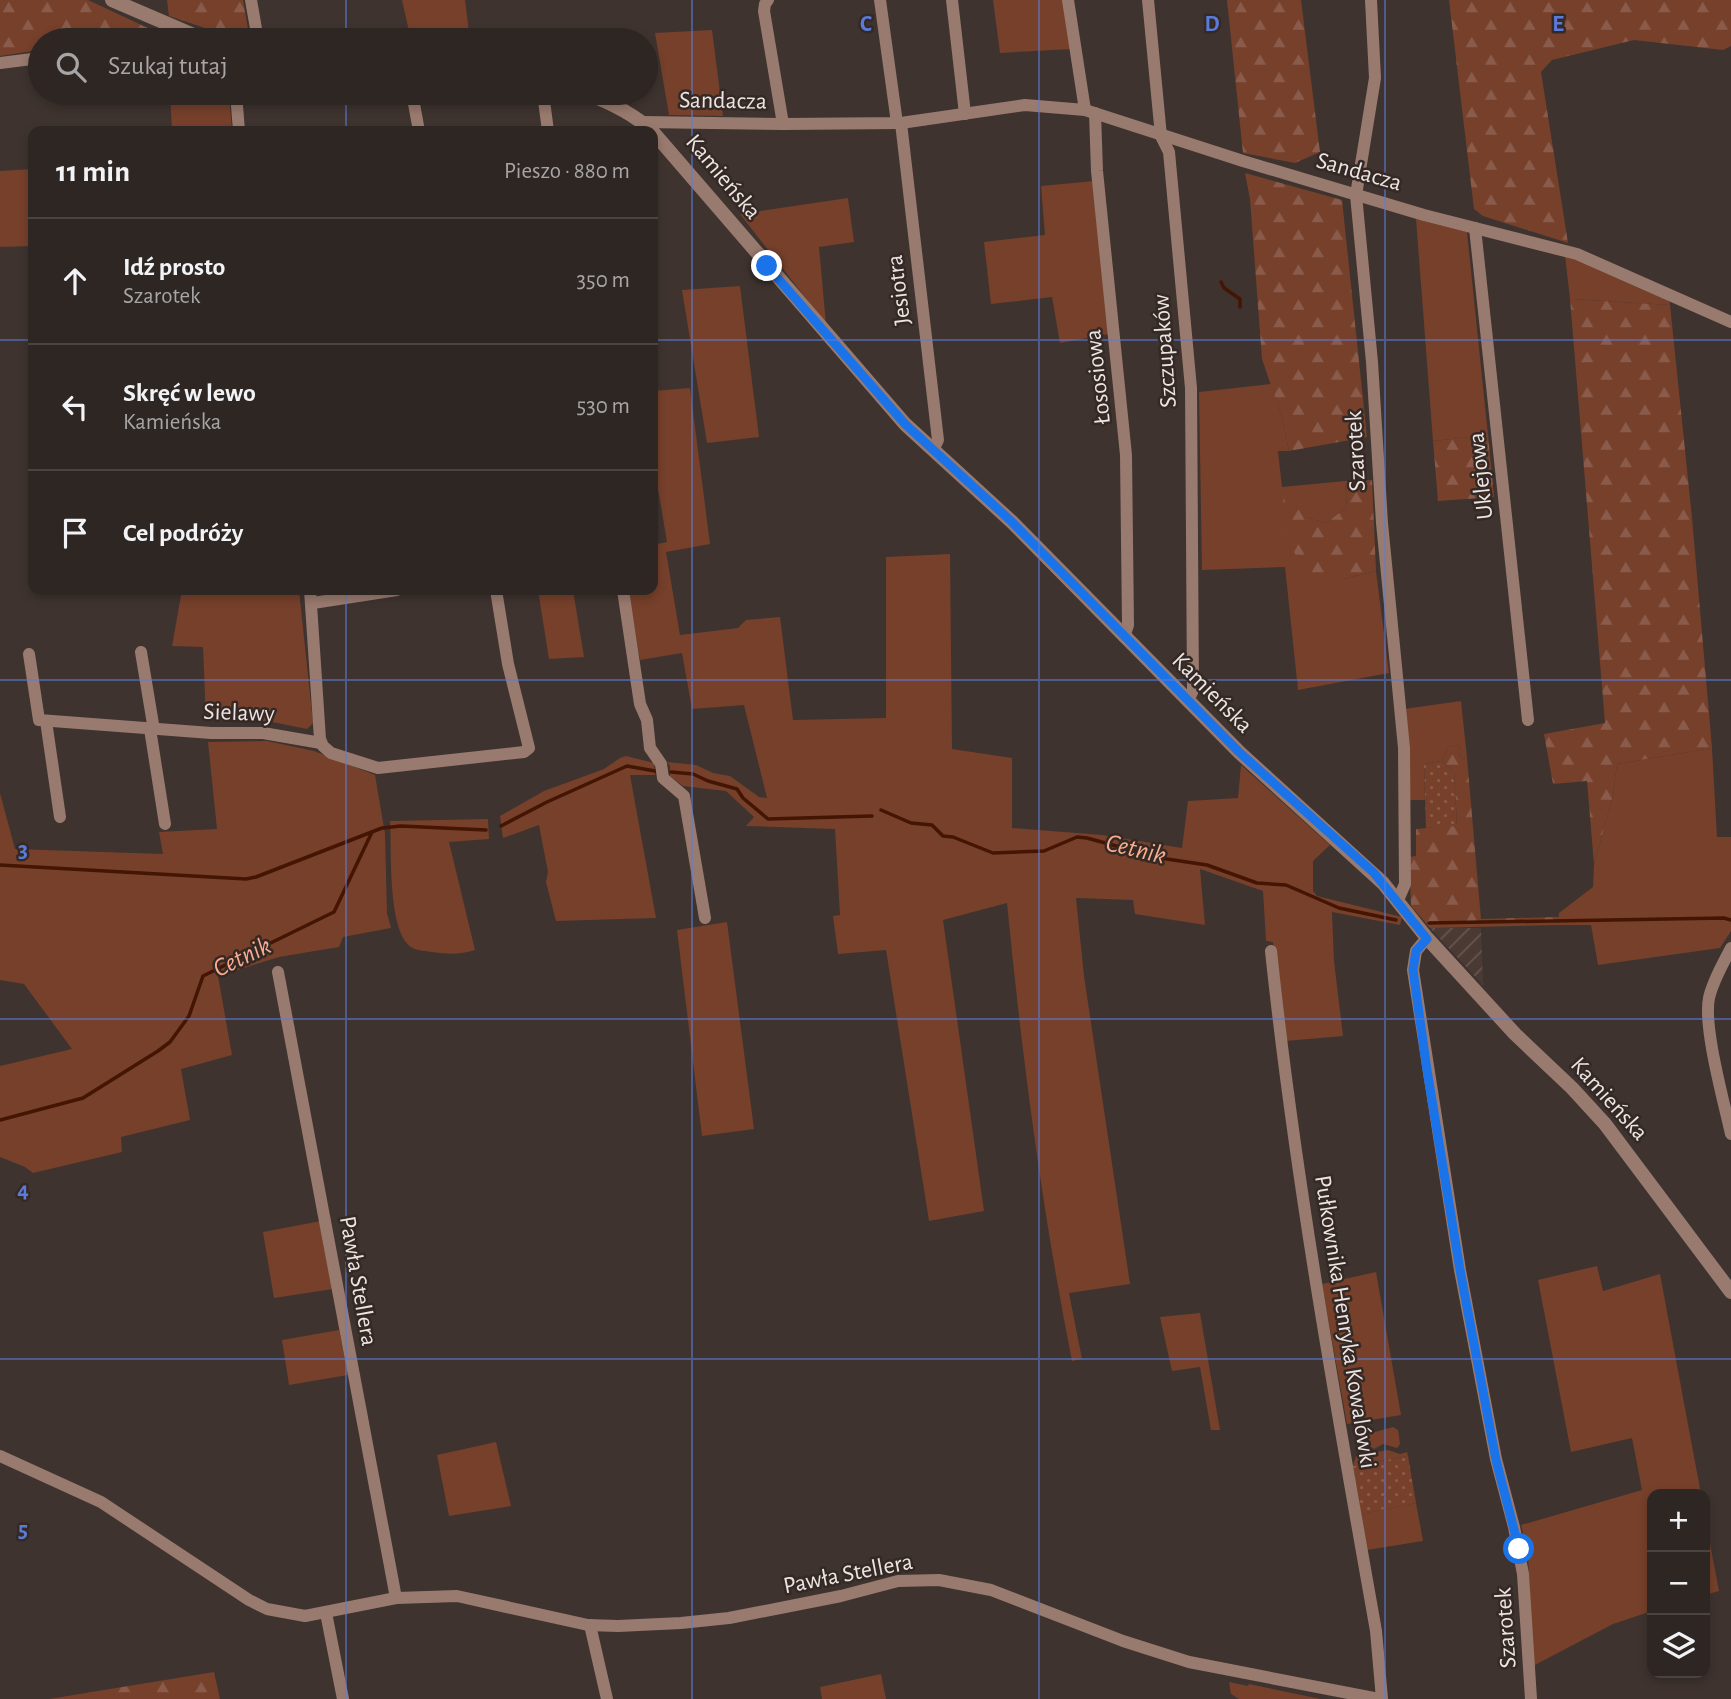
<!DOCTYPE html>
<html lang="pl">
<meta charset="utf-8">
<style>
body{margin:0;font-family:"Alegreya Sans",sans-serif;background:#3a3230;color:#f1f3f6}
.controls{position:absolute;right:21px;bottom:21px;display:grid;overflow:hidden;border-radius:14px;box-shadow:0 4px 10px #0003}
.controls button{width:63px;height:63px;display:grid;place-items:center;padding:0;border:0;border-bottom:2px solid #494341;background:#2e2623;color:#f1f3f6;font:35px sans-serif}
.stop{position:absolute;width:21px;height:21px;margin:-16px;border:5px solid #1a73e8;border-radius:50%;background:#fff}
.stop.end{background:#1a73e8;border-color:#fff;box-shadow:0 2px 7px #0008}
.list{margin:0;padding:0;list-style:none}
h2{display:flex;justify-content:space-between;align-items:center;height:91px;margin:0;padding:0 28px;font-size:30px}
h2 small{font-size:23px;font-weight:400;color:#a7a5a6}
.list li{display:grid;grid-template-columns:46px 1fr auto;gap:21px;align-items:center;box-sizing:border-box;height:126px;padding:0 28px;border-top:2px solid #494341}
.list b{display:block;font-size:26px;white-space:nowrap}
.list p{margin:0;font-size:23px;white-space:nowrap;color:#a7a5a6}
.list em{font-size:23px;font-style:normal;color:#a7a5a6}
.icon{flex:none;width:38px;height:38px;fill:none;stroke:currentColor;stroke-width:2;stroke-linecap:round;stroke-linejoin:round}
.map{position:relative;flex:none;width:1731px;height:1699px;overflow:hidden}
.search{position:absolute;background:#2e2623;box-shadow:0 4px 10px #0003;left:28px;top:28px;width:630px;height:77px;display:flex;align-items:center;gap:18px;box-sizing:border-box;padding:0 24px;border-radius:38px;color:#a7a5a6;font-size:26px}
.panel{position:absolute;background:#2e2623;box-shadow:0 4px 10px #0003;left:28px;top:126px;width:630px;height:469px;border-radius:14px}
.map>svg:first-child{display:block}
.industrial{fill:url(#industrial-furrows)}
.green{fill:#76402b}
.forest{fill:url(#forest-firs)}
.park{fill:url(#park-dots)}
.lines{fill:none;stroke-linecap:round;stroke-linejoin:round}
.stream{stroke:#441502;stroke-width:3.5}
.minor{stroke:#997a6e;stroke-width:12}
.tertiary{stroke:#997a6e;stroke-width:14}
.route{stroke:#1a73e8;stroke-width:9}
.grid{fill:none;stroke:#5b7bdb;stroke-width:2;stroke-opacity:0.55}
.labels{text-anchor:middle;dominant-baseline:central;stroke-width:5;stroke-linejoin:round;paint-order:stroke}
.street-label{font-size:24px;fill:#ede5e3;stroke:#342925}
.water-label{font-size:26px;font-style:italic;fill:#fbad8f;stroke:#342925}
.grid-label{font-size:23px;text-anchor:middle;font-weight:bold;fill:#5b7bdb;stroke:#342925;stroke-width:5;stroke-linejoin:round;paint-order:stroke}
</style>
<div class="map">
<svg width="1731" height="1699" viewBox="0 0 1731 1699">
<defs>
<pattern id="industrial-furrows" width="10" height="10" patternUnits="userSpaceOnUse" patternTransform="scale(1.75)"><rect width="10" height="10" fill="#4b3933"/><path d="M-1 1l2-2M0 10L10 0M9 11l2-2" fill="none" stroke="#655650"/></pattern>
<pattern id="forest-firs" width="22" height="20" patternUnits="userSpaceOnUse" patternTransform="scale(1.75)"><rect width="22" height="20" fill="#76402b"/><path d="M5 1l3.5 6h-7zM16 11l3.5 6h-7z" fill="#8a5b4a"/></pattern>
<pattern id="park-dots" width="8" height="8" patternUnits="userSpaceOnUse" patternTransform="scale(1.75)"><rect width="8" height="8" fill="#76402b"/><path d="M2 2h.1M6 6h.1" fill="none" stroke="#8a5b4a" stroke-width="1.8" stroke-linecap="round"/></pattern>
</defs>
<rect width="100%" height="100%" fill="#3e332f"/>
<polygon class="industrial" points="1430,928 1481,928 1483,985"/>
<g class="green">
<polygon points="402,0 465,0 470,40 411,40"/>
<polygon points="993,0 1063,0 1072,49 1000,53"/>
<polygon points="712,30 723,116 669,115 655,33"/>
<polygon points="170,93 229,93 232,131 172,131"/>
<polygon points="33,169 33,246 0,247 0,171"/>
<polygon points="1094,181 1109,334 1060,343 1052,297 991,304 984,242 1045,235 1041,186"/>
<polygon points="848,198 854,242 819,247 826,324 740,214"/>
<polygon points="1416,219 1467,232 1488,435 1433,441"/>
<polygon points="1565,255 1669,298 1670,305 1570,299"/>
<polygon points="740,286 759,437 707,443 682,290"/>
<polygon points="1271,384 1282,418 1289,451 1278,451 1282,487 1345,481 1347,507 1326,523 1304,517 1292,500 1343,579 1376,571 1389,673 1298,690 1285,567 1202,570 1199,392"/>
<path d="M690 388 710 544 666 552 680 635 738 628 746 620 780 617 793 720 886 718V557L950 554 952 749 1012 758V828L1102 835 1182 848 1188 801 1238 798 1241 765 1330 845 1313 861V891L1317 896 1402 917 1400 925 1332 912 1334 961 1343 1036 1286 1041 1273 942 1266 941 1263 891 1200 869 1205 925 1135 914 1133 900 1076 898 1084 976 1130 1284 1069 1293 1082 1359 1072 1361C1042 1210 1022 1057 1007 903L943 920 984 1211 929 1221 886 950 838 954 833 916 840 915 835 829 746 826 754 817 726 791 683 786 670 776V766L667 762 696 765 713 773 730 776 759 797 767 798 744 705 692 709 682 653 640 660 628 590H653V545L667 542 653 459V391Z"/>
<polygon points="182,590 299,590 313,723 307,729 267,721 206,720 203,647 172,646"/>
<polygon points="538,590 573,590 584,657 549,659"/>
<polygon points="1461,701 1467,758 1461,759 1459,745 1448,747 1442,761 1424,764 1425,800 1406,800 1404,709"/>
<polygon points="267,741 314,751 375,775 385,834 387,913 391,928 343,937 339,947 279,957 218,976 232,1055 181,1069 190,1120 121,1137 122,1152 33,1173 25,1167 0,1157 0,1066 72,1049 24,984 0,980 0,793 15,849 163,854 159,832 217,829 208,742"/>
<polygon points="1712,748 1717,837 1731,837 1731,931 1720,948 1598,965 1591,925 1558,925 1559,913 1593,887 1594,864 1613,796 1617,764"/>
<polygon points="626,756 654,763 655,775 630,775 656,918 556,921 546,882 548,872 539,825 503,838 500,816 544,791 604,769 620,758"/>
<path d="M488 819 489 839 449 842 475 950C459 955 448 954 432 952 426 951 417 951 411 947 387 930 392 850 390 821Z"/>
<polygon points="727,922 754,1129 702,1136 677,930"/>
<polygon points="321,1221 333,1289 274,1298 263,1232"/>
<polygon points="1597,1266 1603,1291 1660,1274 1701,1494 1652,1494 1652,1611 1613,1624 1533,1666 1528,1554 1521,1525 1642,1490 1632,1438 1571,1452 1538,1280"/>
<polygon points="1376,1272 1401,1415 1347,1424 1322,1284"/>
<polygon points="1200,1313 1220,1430 1211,1430 1200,1367 1172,1371 1160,1317"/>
<polygon points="339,1330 348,1375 289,1385 282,1340"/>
<polygon points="1393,1427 1398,1430 1400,1444 1397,1448 1383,1444 1374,1449 1367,1444 1368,1434"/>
<polygon points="496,1442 511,1506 449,1516 437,1455"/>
<polygon points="1365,1447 1369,1453 1388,1450 1400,1454 1407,1452 1408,1456 1353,1466 1356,1456 1362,1455 1361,1448"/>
<polygon points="1416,1503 1423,1541 1367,1550 1361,1514"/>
<polygon points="1705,1517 1719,1591 1705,1595 1705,1516"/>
<polygon points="881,1674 886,1699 822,1699 820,1687"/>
<polygon points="1229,1682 1248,1686 1249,1684 1321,1699 1239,1699 1231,1694"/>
</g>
<g class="forest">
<polygon points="0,0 88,0 152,30 151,34 115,40 40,40 40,50 0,56"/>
<polygon points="167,0 243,0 248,29 226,35 169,16"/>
<polygon points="1227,0 1301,0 1320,152 1295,163 1243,153"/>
<polygon points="1449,0 1731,0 1731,46 1723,50 1634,40 1552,60 1541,72 1568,243 1483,216 1474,209"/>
<polygon points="1245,173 1342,200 1367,437 1289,451 1282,418 1262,359 1250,199"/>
<polygon points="1570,299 1670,305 1692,518 1712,748 1617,764 1613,796 1594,864 1587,781 1553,784 1544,734 1605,723"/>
<polygon points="1488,435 1494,497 1438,501 1433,441"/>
<polygon points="1372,480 1376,571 1343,579 1309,578 1284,535 1283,497 1292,500 1305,517 1326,523 1347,507 1345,481"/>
<polygon points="1459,745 1461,759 1467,758 1481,919 1559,917 1558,925 1430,928 1411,906 1409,857 1416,856 1416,829 1457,825 1454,772 1442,761 1448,747"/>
<polygon points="214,1672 220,1699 49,1699"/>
</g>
<g class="park">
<polygon points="1442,761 1454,772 1457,826 1426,828 1424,764"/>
<polygon points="1408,1456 1416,1503 1361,1514 1353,1466"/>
</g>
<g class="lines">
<g class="stream">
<polyline points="1221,282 1224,288 1240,299 1240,307"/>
<polyline points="671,772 693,774 708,781 737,789 743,798 768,819 872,816"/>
<polyline points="881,810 911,823 932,825 943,836 953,837 993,853 1044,851 1077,837 1087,838 1160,858 1207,865 1257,883 1286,885 1339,908 1396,920"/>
<polyline points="501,826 547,802 627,766 655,771"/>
<polyline points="0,865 246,879 256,877 382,828 401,826 486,830"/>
<polyline points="1429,923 1724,918 1731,920"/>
<polyline points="0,1120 83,1098 158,1051 170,1042 189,1016 203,976 334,912 372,832"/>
</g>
<g class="minor">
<polyline points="251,0 258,40"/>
<polyline points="768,0 765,4 764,11 783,124"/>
<polyline points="880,0 897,123"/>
<polyline points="952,0 965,114"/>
<polyline points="1068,0 1085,110"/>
<polyline points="1148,0 1161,136 1169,152 1191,388 1193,690 1188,701"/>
<polyline points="1371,0 1375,78 1356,195 1372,362 1382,523 1404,748 1405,884 1398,900"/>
<polyline points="161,40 169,26"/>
<polyline points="0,63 40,58"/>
<polyline points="236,93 239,131"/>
<polyline points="412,93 419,131"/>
<polyline points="543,93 548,131"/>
<polyline points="1095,113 1097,171 1126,455 1128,625 1124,637"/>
<polyline points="642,122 783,124 901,123 1025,105 1085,110 1243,161 1424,215 1577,254 1731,322"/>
<polyline points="901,123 938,440 933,450"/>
<polyline points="1475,228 1528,720"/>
<polyline points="310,590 320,739 323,746 331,753 378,768 524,752 529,748 508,664 496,590"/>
<polyline points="623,590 640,704 647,720 650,748 661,764 663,778 684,796 705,918"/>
<polyline points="313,603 397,590"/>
<polyline points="141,652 154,730"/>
<polyline points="29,654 39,720 211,733 263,733 321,743"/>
<polyline points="46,721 60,817"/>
<polyline points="150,729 165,824"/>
<polyline points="1427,938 1416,951 1413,970 1460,1270 1496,1459 1514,1527 1523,1574 1531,1699"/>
<path d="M1731 948C1723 964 1713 980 1709 998 1703 1027 1724 1102 1731 1134"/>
<path d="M1271 951C1295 1179 1336 1405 1376 1631L1382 1699"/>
<polyline points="278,972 396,1598"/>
<polyline points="0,1456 101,1502 249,1600 267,1609 305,1616 396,1598 457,1596 588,1625 618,1626 681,1623 729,1618 841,1596 898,1581 939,1580 991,1590 1123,1641 1189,1662 1379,1699"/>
<polyline points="326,1613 343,1699"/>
<polyline points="590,1625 607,1699"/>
</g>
<g class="tertiary">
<polyline points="112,0 205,40"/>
<path d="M585 93C609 102 634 114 652 131"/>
<polyline points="653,132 905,424 1012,522 1239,752 1383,883 1427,938 1515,1034 1572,1088 1605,1124 1731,1292"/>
</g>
</g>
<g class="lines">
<polyline class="route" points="767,266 905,424 1012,522 1239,752 1374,873 1427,939 1416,951 1413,970 1427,1070 1460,1270 1496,1460 1519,1549"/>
</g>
<path class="grid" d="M346 0V40M692 0V1699M1039 0V1699M1385 0V1699M346 93V131M0 340H33M653 340H1731M346 590V1699M0 680H1731M0 1019H1731M0 1359H1731"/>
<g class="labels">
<g class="street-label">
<text transform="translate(723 101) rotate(1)">Sandacza</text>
<text transform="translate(1359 172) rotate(16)">Sandacza</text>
<text transform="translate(723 177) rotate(50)">Kamieńska</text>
<text transform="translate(899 290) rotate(-97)">Jesiotra</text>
<text transform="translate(1165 351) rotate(-94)">Szczupaków</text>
<text transform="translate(1098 377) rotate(-96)">Łososiowa</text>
<text transform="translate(1356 451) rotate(-93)">Szarotek</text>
<text transform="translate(1481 476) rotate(-96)">Uklejowa</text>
<text transform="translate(1212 693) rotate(45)">Kamieńska</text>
<text transform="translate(239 713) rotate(2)">Sielawy</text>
<text transform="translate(1609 1099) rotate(48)">Kamieńska</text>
<text transform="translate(358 1281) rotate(80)">Pawła Stellera</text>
<text transform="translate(1345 1322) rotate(81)">Pułkownika Henryka Kowalówki</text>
<text transform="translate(848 1574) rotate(-11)">Pawła Stellera</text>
<text transform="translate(1506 1628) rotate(-94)">Szarotek</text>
</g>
<g class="water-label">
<text transform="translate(1136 849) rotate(13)">Cetnik</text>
<text transform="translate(242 957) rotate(-26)">Cetnik</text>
</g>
</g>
<g class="grid-label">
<text x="866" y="31">C</text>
<text x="1212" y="31">D</text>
<text x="1558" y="31">E</text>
<text x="23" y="857">3</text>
<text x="23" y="1197">4</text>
<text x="23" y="1537">5</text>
</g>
</svg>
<div class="controls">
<button>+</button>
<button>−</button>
<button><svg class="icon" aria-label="layers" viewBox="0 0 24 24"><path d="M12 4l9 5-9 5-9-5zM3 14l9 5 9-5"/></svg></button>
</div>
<div class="stop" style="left:1519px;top:1549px"></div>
<div class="stop end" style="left:767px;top:266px"></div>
<div class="search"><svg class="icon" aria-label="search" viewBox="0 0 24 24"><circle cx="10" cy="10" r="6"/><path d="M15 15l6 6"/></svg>Szukaj tutaj</div>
<section class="panel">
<h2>11 min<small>Pieszo · 880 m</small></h2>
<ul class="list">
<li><svg class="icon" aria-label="ahead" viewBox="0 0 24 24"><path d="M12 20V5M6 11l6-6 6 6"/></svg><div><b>Idź prosto</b><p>Szarotek</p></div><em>350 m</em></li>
<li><svg class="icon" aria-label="left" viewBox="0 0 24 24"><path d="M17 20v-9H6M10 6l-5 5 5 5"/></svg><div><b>Skręć w lewo</b><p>Kamieńska</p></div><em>530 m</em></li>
<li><svg class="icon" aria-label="arrive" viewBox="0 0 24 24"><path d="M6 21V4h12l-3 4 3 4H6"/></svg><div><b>Cel podróży</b></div></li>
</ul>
</section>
</div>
